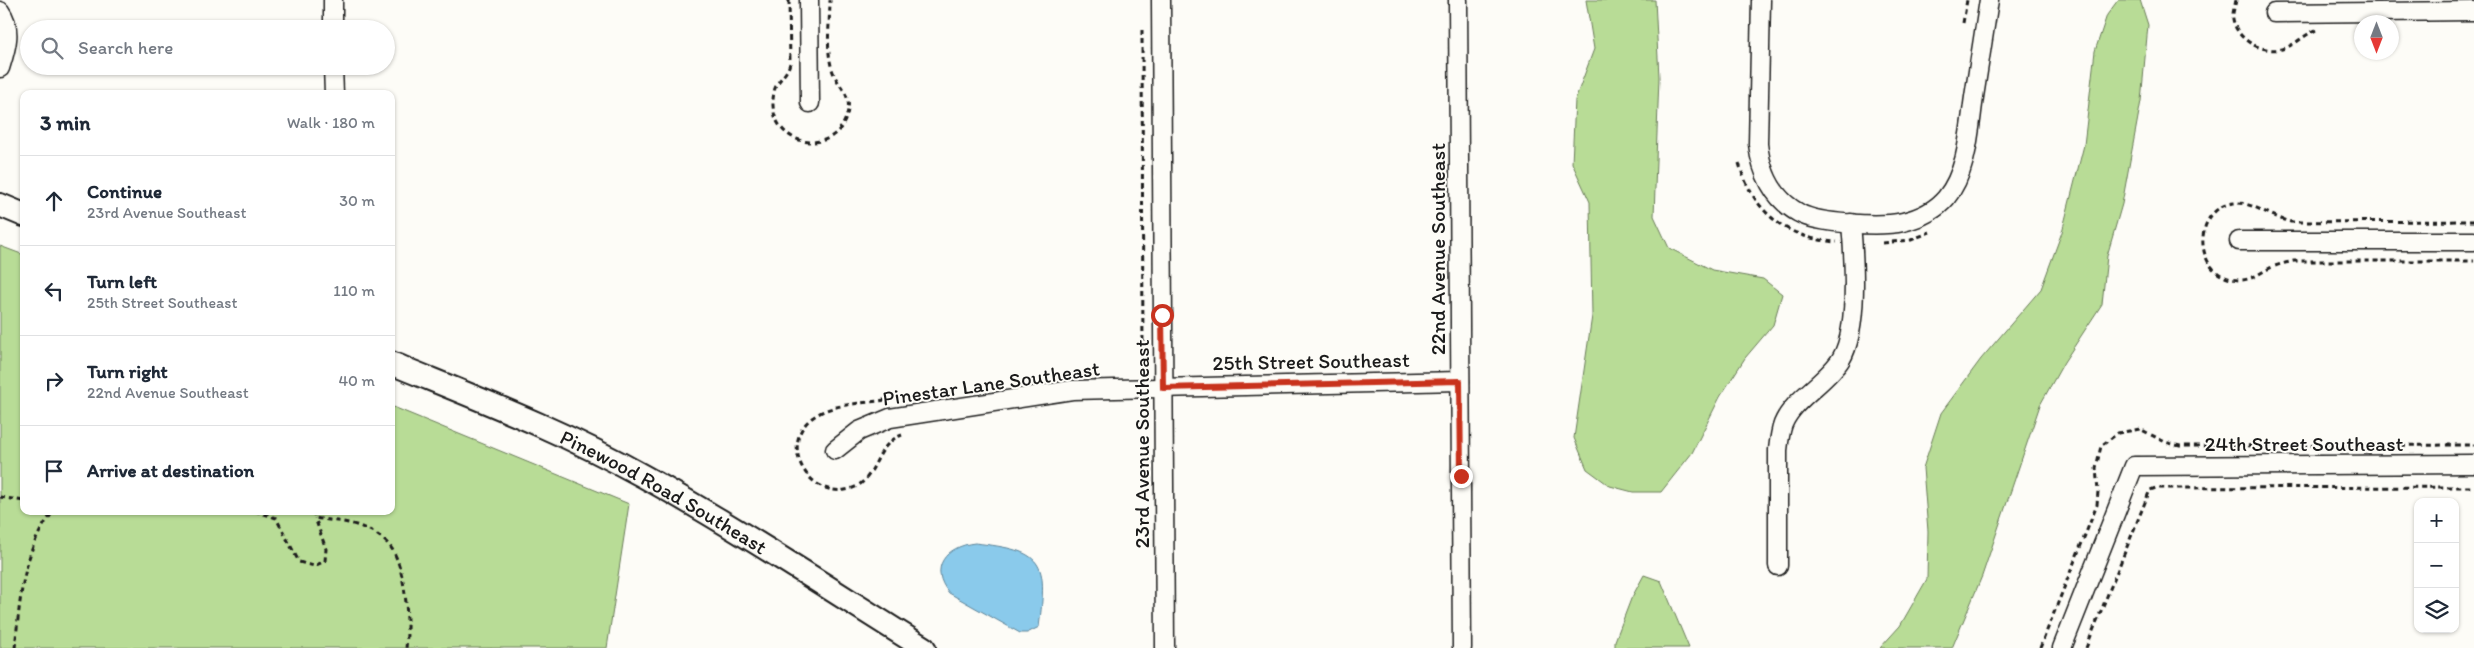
<!DOCTYPE html>
<meta charset="utf-8">
<style>
body{margin:0;font-family:Itim,sans-serif;background:#f2f2f3;color:#1f2937}
.controls{position:absolute;right:15px;bottom:15px;display:grid;overflow:hidden;border-radius:10px;box-shadow:0 1px 4px #0004}
.controls button{width:45px;height:45px;display:grid;place-items:center;padding:0;border:0;border-bottom:1px solid #e0e1e3;background:#fff;color:#1f2937;font:25px sans-serif}
.compass{position:absolute;left:2354px;top:15px;width:45px;height:45px;border-radius:50%;background:#fff;box-shadow:0 1px 4px #0004;rotate:180deg}
.stop{position:absolute;width:15px;height:15px;margin:-11px;border:4px solid #c8321e;border-radius:50%;background:#fff}
.stop.end{background:#c8321e;border-color:#fff;box-shadow:0 1px 5px #0008}
.list{margin:0;padding:0;list-style:none}
h2{display:flex;justify-content:space-between;align-items:center;height:65px;margin:0;padding:0 20px;font-size:21px}
h2 small{font-size:16px;font-weight:400;color:#747a83}
.list li{display:grid;grid-template-columns:32px 1fr auto;gap:15px;align-items:center;box-sizing:border-box;height:90px;padding:0 20px;border-top:1px solid #e0e1e3}
.list b{display:block;font-size:19px;white-space:nowrap}
.list p{margin:0;font-size:16px;white-space:nowrap;color:#747a83}
.list em{font-size:16px;font-style:normal;color:#747a83}
.icon{flex:none;width:28px;height:28px;fill:none;stroke:currentColor;stroke-width:2;stroke-linecap:round;stroke-linejoin:round}
.map{position:relative;flex:none;width:2474px;height:648px;overflow:hidden}
.search{position:absolute;background:#fff;box-shadow:0 1px 4px #0004;left:20px;top:20px;width:375px;height:55px;display:flex;align-items:center;gap:12px;box-sizing:border-box;padding:0 18px;border-radius:28px;color:#747a83;font-size:19px}
.panel{position:absolute;background:#fff;box-shadow:0 1px 4px #0004;left:20px;top:90px;width:375px;height:425px;border-radius:10px}
.map>svg:first-child{display:block}
.green{fill:#b8dc96;stroke:#6a7c59}
.water{fill:#8acaeb;stroke:#5e8498}
.lines{fill:none;stroke-linecap:round;stroke-linejoin:round}
.minor-casing{stroke:#1c1c1c;stroke-width:21}
.tertiary-casing{stroke:#1c1c1c;stroke-width:26}
.path{stroke:#1c1c1c;stroke-width:3;stroke-dasharray:5 4;stroke-linecap:butt}
.minor{stroke:#fdfcf7;stroke-width:18}
.tertiary{stroke:#fdfcf7;stroke-width:22}
.route{stroke:#c8321e;stroke-width:6}
.labels{text-anchor:middle;dominant-baseline:central;stroke-width:4;stroke-linejoin:round;paint-order:stroke}
.street-label{font-size:21px;fill:#1c1c1c;stroke:#fdfcf7}
</style>
<div class="map">
<svg width="2474" height="648" viewBox="0 0 2474 648">
<rect width="100%" height="100%" fill="#fdfcf7"/>
<filter id="ink" filterUnits="userSpaceOnUse"><feTurbulence type="fractalNoise" baseFrequency=".02" numOctaves="2"/><feDisplacementMap in="SourceGraphic" scale="10" xChannelSelector="R" yChannelSelector="G"/><feConvolveMatrix kernelMatrix="1 2 1 2 8 2 1 2 1" color-interpolation-filters="sRGB"/></filter>
<g filter="url(#ink)">
<g class="green">
<polygon points="1586,0 1655,0 1659,77 1654,216 1669,248 1712,270 1763,279 1782,294 1773,325 1745,358 1720,397 1692,453 1661,492 1633,492 1610,486 1587,469 1574,438 1592,316 1590,202 1572,163 1575,100 1594,49"/>
<polygon points="2118,0 2140,0 2148,25 2141,101 2122,204 2107,256 2102,304 2064,362 2040,405 1982,576 1952,648 1880,648 1900,626 1927,579 1928,531 1923,468 1941,413 1981,359 2041,289 2062,232 2084,145 2095,51 2107,15"/>
<polygon points="0,246 24,255 24,511 391,511 391,406 629,504 607,648 0,648"/>
<polygon points="1644,575 1661,581 1689,648 1615,648 1615,641 1631,599"/>
</g>
<path class="water" d="M975 543C1044 551 1048 560 1039 627L1027 633H1020L949 593C928 568 946 546 975 543Z"/>
<g class="lines">
<g class="minor-casing">
<g id="minor">
<polyline points="333,0 333,29"/>
<polyline points="809,0 810,103"/>
<polyline points="1161,0 1165,648"/>
<polyline points="1458,0 1462,648"/>
<path d="M1761 0 1758 144C1761 172 1773 199 1799 213 1818 224 1881 227 1903 222 1919 218 1935 211 1946 198 1968 171 1969 131 1974 97 1979 65 1984 32 1989 0"/>
<path d="M0 11C13 29 6 49 0 68"/>
<polyline points="2274,13 2474,11"/>
<polyline points="333,66 334,94"/>
<polyline points="2239,241 2474,241"/>
<polyline points="835,450 859,431 890,418 1072,390 1460,381"/>
<path d="M1778 566V450C1779 441 1780 432 1783 424 1793 399 1827 382 1841 359 1859 329 1854 258 1851 223"/>
<polyline points="2062,648 2134,466 2474,464"/>
</g>
</g>
<g class="tertiary-casing">
<g id="tertiary">
<polyline points="0,205 24,215"/>
<path id="s1" d="M391 363C476 398 563 431 643 476 739 529 831 590 924 648"/>
</g>
</g>
<g class="path">
<path d="M789 0 790 63C787 76 776 80 774 92 763 148 839 161 848 110 851 94 838 86 833 72 825 51 830 22 830 0"/>
<path d="M2236 0C2235 6 2232 13 2233 19 2237 41 2262 53 2282 49 2294 46 2304 35 2316 30"/>
<polyline points="1963,23 1967,0"/>
<polyline points="1142,30 1143,371"/>
<path d="M1739 163C1753 212 1786 239 1837 242"/>
<path d="M2474 221 2291 222C2272 218 2251 201 2234 203 2191 208 2192 279 2240 280 2252 280 2258 274 2268 269 2276 265 2285 263 2294 261H2474"/>
<polyline points="1883,243 1911,240 1930,232"/>
<path d="M885 400C861 404 832 403 812 418 779 443 806 496 845 490 879 485 871 446 902 435"/>
<polyline points="0,497 24,501"/>
<polyline points="255,511 276,518 299,562 314,566 325,561 326,549 315,518"/>
<path d="M313 511 315 518C331 521 349 521 364 528 374 531 386 540 392 549 406 572 409 621 406 648"/>
<path d="M15 648C20 602 22 548 54 511"/>
<polyline points="2040,648 2097,505 2098,491 2096,468 2101,446 2118,433 2140,429 2165,442 2180,446 2474,445"/>
<polyline points="2086,648 2150,490 2156,488 2474,487"/>
</g>
<use href="#minor" class="minor"/>
<use href="#tertiary" class="tertiary"/>
</g>
</g>
<g class="lines" filter="url(#ink)">
<polyline class="route" points="1162,315 1163,388 1460,381 1461,476"/>
</g>
<g class="labels">
<g class="street-label">
<text transform="translate(1437 249) rotate(-90)">22nd Avenue Southeast</text>
<text transform="translate(1311 361) rotate(-1)">25th Street Southeast</text>
<text transform="translate(991 383) rotate(-8)">Pinestar Lane Southeast</text>
<text x="2304" y="443">24th Street Southeast</text>
<text transform="translate(1141 444) rotate(-90)">23rd Avenue Southeast</text>
<text stroke="none"><textPath href="#s1" startOffset="302">Pinewood Road Southeast</textPath></text>
</g>
</g>
</svg>
<div class="controls">
<button>+</button>
<button>−</button>
<button><svg class="icon" aria-label="layers" viewBox="0 0 24 24"><path d="M12 4l9 5-9 5-9-5zM3 14l9 5 9-5"/></svg></button>
</div>
<svg class="compass" viewBox="-18 -18 36 36"><path d="M0-13l5 13h-10z" fill="#e53935"/><path d="M0 13l5-13h-10z" fill="#747a83"/></svg>
<div class="stop" style="left:1162px;top:315px"></div>
<div class="stop end" style="left:1461px;top:476px"></div>
<div class="search"><svg class="icon" aria-label="search" viewBox="0 0 24 24"><circle cx="10" cy="10" r="6"/><path d="M15 15l6 6"/></svg>Search here</div>
<section class="panel">
<h2>3 min<small>Walk · 180 m</small></h2>
<ul class="list">
<li><svg class="icon" aria-label="ahead" viewBox="0 0 24 24"><path d="M12 20V5M6 11l6-6 6 6"/></svg><div><b>Continue</b><p>23rd Avenue Southeast</p></div><em>30 m</em></li>
<li><svg class="icon" aria-label="left" viewBox="0 0 24 24"><path d="M17 20v-9H6M10 6l-5 5 5 5"/></svg><div><b>Turn left</b><p>25th Street Southeast</p></div><em>110 m</em></li>
<li><svg class="icon" aria-label="right" viewBox="0 0 24 24"><path d="M7 20v-9h11M14 6l5 5-5 5"/></svg><div><b>Turn right</b><p>22nd Avenue Southeast</p></div><em>40 m</em></li>
<li><svg class="icon" aria-label="arrive" viewBox="0 0 24 24"><path d="M6 21V4h12l-3 4 3 4H6"/></svg><div><b>Arrive at destination</b></div></li>
</ul>
</section>
</div>
